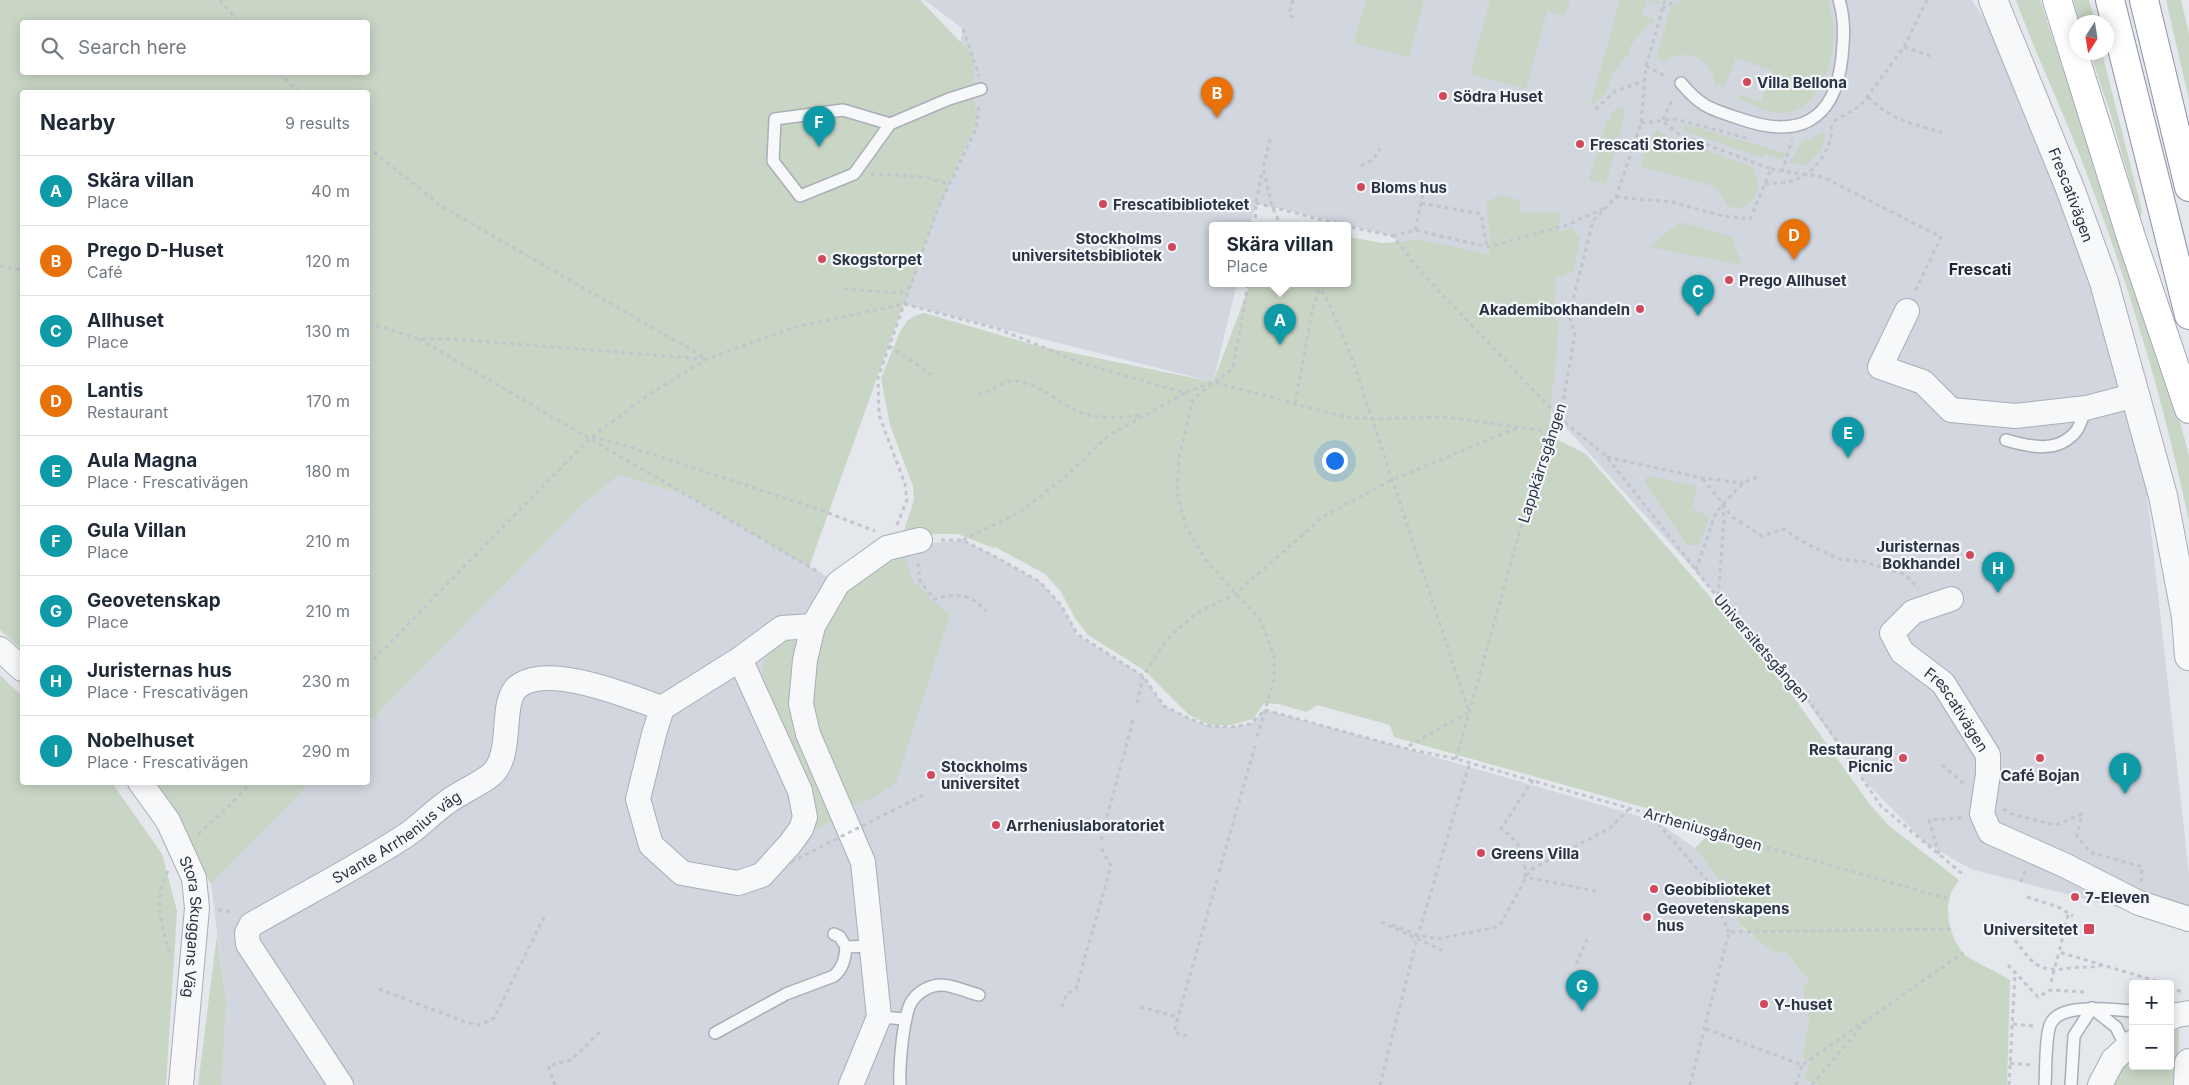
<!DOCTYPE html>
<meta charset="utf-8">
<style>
body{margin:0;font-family:Inter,sans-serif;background:#f6f6f7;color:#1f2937}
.controls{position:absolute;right:15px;bottom:15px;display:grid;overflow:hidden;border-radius:5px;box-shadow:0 2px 12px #0003}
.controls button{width:45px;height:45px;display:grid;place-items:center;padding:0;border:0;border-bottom:1px solid #e0e1e3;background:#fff;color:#1f2937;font:25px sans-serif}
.compass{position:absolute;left:2069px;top:15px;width:45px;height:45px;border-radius:50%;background:#fff;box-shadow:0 2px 12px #0003;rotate:192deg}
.you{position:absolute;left:1334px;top:460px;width:18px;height:18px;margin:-12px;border:4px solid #fff;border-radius:50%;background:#1a73e8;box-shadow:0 0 0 8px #1a73e833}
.badge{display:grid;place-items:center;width:32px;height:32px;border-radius:50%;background:#111827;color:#fff;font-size:16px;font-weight:700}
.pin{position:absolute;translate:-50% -41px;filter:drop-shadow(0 1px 2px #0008)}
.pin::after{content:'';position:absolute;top:26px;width:18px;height:15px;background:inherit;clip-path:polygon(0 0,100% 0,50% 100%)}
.popup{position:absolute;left:1209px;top:222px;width:142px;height:65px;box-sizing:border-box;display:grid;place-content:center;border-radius:5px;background:#fff;filter:drop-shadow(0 1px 4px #0005);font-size:16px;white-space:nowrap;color:#747a83}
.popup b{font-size:19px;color:#1f2937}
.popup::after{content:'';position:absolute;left:50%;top:100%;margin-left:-10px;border:10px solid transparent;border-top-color:#fff}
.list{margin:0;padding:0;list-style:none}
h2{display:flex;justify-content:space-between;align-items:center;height:65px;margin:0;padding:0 20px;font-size:21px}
h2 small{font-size:16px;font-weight:400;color:#747a83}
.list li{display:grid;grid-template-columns:32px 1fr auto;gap:15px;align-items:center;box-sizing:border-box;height:70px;padding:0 20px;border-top:1px solid #e0e1e3}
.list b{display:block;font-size:19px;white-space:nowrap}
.list p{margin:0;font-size:16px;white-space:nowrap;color:#747a83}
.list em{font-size:16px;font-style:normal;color:#747a83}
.icon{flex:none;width:28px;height:28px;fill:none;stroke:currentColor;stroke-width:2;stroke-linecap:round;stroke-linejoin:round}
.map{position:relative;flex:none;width:2189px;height:1085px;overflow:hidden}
.search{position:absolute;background:#fff;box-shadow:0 2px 12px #0003;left:20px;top:20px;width:350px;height:55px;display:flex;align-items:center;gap:12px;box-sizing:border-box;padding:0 18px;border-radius:5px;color:#747a83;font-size:19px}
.panel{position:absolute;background:#fff;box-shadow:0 2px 12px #0003;left:20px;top:90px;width:350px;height:695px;border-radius:5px}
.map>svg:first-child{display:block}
.built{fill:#d2d6de}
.green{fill:#c9d6c5;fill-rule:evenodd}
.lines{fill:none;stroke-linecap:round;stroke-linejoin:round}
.service-casing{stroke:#a9aeb7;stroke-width:14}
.minor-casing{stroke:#a9aeb7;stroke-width:26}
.tertiary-casing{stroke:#a9aeb7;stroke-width:30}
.primary-casing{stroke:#a3abb8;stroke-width:30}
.motorway-casing{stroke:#8b94a3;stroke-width:30}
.path{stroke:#c2c5cb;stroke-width:3;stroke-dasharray:4 4;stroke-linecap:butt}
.service{stroke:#f7f8fa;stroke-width:11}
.minor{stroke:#f7f8fa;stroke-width:24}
.tertiary{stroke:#f7f8fa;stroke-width:28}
.primary{stroke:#fff;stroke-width:28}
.motorway{stroke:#fff;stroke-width:28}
.path-bridge{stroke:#c2c5cb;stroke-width:3;stroke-dasharray:4 4;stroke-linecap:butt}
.poi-dot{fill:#d1495b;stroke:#f4f6f9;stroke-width:2}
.labels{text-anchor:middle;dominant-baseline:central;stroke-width:4.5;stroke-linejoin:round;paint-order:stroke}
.poi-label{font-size:15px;font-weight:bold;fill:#2b3445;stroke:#f4f6f9;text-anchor:start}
.street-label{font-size:15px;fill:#2b3445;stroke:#f4f6f9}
.neighbourhood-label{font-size:16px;font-weight:bold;fill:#1d2536;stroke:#f4f6f9}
</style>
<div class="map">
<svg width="2189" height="1085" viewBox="0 0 2189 1085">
<rect width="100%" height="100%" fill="#e4e7ec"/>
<g class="built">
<polygon points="925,0 1972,0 2034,99 2136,395 2189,874 2189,926 1971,869 1925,843 1862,778 1784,670 1488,341 1422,273 1393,236 1256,203 1250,226 1212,226 1212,284 1237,284 1213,382 904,304 963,29"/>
<polygon points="619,475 687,495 838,583 887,548 962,540 996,557 1040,582 1061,605 1077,635 1143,676 1164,706 1188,718 1210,726 1231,727 1250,724 1265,710 1404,748 1656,821 1695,848 1729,893 1740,926 1760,942 1775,951 1784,950 1809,981 1803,988 1809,1021 1802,1058 1810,1063 1803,1079 1818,1085 222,1085 226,1001 211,884 310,783 368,782 368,724 584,503"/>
</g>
<g class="green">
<path d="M0 0H920L973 55 976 123 938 208 809 567 687 495 619 475 584 503 368 724V92H22V650L0 630ZM22 22H368V72H22Z"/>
<polygon points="1366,0 1424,0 1409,57 1354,43"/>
<polygon points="1490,0 1570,0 1565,16 1547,11 1526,89 1470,74"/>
<polygon points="1620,0 1660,1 1659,4 1646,1 1642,16 1654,19 1653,24 1649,23 1628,49 1631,51 1613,73 1605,94 1590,107"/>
<path d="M1683 0H1828C1842 37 1829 114 1778 113 1765 112 1751 103 1738 99L1740 95 1761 102 1772 71 1736 58 1724 88 1719 83 1717 87C1714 81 1713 74 1709 68 1699 52 1678 52 1662 62L1657 56 1671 6Z"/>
<path d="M2016 0H2040L2176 407 2189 455V521C2163 398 2127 278 2082 161 2061 107 2036 55 2016 0Z"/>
<polygon points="2073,0 2089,0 2095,22 2080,22"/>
<polygon points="2166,0 2181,0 2189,34 2189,100"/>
<polygon points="2090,53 2102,53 2142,211 2140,218 2111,115"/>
<polygon points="1619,107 1626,110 1606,184 1589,180 1607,120 1610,121 1612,112"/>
<polygon points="1684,124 1785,153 1783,160 1766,154 1762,158 1687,132 1683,129"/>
<polygon points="1656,130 1667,135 1665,142 1696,153 1699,147 1752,167 1759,184 1753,200 1741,209 1728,206 1716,187 1640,166 1648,143"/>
<path d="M1825 132C1827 146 1815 158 1805 166L1790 162 1802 142Z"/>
<path d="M1500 195 1520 200V213L1559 212 1561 222H1558V232L1572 228 1580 238 1574 270 1562 277 1556 275 1555 318 1559 323 1554 385 1552 386 1550 436 1586 454 1705 591 1795 699 1868 802 1888 825 1959 880C1956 885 1951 891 1950 897 1944 916 1952 942 1966 956L2010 980 2007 1085H1818L1803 1079 1810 1063 1802 1058 1809 1021 1803 988 1809 981 1784 950 1779 953C1773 950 1764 945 1758 941 1752 935 1748 929 1740 926L1729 893 1695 848 1708 835 1710 826 1394 737 1390 725 1317 705 1306 712 1279 704 1264 703 1253 719 1231 725H1211L1189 715 1144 670 1088 635 1075 618 1061 592 1045 574 995 547 993 548 958 534H903L914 500 913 486 890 425 881 378 900 332 907 321 914 316 924 313 1034 345 1213 382 1250 284H1348V237L1383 243 1420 240 1489 254 1490 239 1486 203Z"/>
<polygon points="1680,222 1731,236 1742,265 1649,247"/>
<polygon points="1648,476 1697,486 1692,509 1710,516 1699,545 1687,545 1644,481"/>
<polygon points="904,552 913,584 919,585 931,600 950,614 896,783 873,798 851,806 814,729 811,684 822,633 848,586"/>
<path d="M792 638 797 644 835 819 818 829 809 827 762 685C762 664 764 657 778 641Z"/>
<polygon points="0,675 22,696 22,782 112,783 162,854 177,911 166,1085 0,1085"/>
<polygon points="155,783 310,783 211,884"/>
<polygon points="217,935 226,1001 222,1085 198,1085"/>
<polygon points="2179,1029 2177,1085 2112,1085 2117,1073 2133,1056 2133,1066 2170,1066 2170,1032"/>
</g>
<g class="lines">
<g class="service-casing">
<g id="service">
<path d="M1681 83C1700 106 1710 109 1738 118 1798 140 1835 122 1842 57 1844 37 1845 19 1839 0"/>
<polyline points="890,124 854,174 800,196 773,161 775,119 843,110 890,124 949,99 981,89"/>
<path d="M2006 440C2030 447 2059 454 2077 430 2081 424 2083 415 2086 408"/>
<polyline points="834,934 840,937 846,947"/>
<polyline points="2092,1008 2116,1027 2126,1047"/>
<polyline points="879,1017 906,1019"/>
<path d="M715 1033 786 994 834 976C843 968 845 959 846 947L872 946"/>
<path d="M900 1085C899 1068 903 1014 912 1001 918 992 930 985 941 985 953 985 967 992 979 995"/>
<path d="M2045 1085C2046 1071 2045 1034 2051 1023 2062 1002 2113 1010 2133 1011"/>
<polyline points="2071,1085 2074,1036 2092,1008"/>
</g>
</g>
<g class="minor-casing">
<g id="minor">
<polyline points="1907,311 1880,367 1923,382 1951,410 2016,416 2086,408 2136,395"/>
<path id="s1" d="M1951 599 1913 612 1892 633 1902 652 1943 683 1988 755V774L1982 814 1990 832 2064 865 2139 903 2189 919"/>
<polyline points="0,649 22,669"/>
<polyline points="740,659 800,791 805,817 801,829 790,844 762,875 738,883 682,873 651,845 638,799 654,734 662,708 740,659 782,628 813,626"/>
<path id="s2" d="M140 782 168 821 194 878 197 908 181 1085"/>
<polyline points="2170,1018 2177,1015 2189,1013"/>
<path id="s3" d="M341 1085 248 944 247 933 251 925C303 895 358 867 408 834 421 825 433 812 446 803 460 792 477 786 491 775 516 753 497 700 520 685 552 664 629 697 662 708"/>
<polyline points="851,1085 879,1017 863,862 808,734 801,704 805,660 813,626 838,583 887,548 920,540"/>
<polyline points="2100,1085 2113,1060 2133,1042"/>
</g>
</g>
<g class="tertiary-casing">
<g id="tertiary">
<path id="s4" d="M1993 0 2071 191 2104 282 2163 496 2186 617 2189 656"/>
<polyline points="2188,1085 2189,1063"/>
</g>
</g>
<g class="primary-casing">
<polyline id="primary" points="2057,0 2131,237 2189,409"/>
</g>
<g class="motorway-casing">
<g id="motorway">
<polyline points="2110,0 2189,315"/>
<polyline points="2144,0 2189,187"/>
</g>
</g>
<g class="path">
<polyline points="220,0 239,22"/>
<polyline points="1293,0 1289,14 1296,20"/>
<polyline points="1662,9 1676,0"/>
<polyline points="963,29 979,76"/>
<polyline points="1904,47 1931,56"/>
<polyline points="1646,66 1667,77"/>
<polyline points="280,72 288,83 300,92"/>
<path d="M1868 97C1892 120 1911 124 1942 132"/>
<polyline points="1595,109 1616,91 1644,81"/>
<polyline points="1834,121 1860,106 1867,97 1904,47 1927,0"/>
<polyline points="1641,123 1675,119 1750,139"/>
<polyline points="1270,139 1263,168 1272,206 1281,226"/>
<polyline points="368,147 441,206 707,359"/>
<polyline points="1361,166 1373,160 1380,149"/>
<polyline points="1771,169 1823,177 1941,237 1915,292"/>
<polyline points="1782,172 1792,140"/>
<polyline points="871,174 925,177 949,184"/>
<path d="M1765 184C1777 183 1790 183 1800 178 1818 169 1837 141 1830 122"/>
<polyline points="1616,197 1672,202 1723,216 1750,219 1771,169 1679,134 1662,121 1673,98"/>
<polyline points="1256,203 1346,226"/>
<polyline points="1421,203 1481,214 1487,247"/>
<polyline points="1255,226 1256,203 1262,172"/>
<polyline points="1415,230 1426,180"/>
<polyline points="1348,233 1350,227 1393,236 1422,273 1560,418 1606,456 1718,598 1805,695 1881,806 1965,876"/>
<polyline points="1393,236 1415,230 1487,247 1567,225 1604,208"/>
<polyline points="0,266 22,270"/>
<polyline points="1248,284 1233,368 1193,399 1179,458 1177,492 1186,527 1208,563 1261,621 1274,656 1274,680 1257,737"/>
<polyline points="1317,284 1327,299 1352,358 1469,712 1405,748"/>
<polyline points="844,289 900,293 909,288"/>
<polyline points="368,325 382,327 419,339 453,339 704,359"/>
<polyline points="419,339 820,573"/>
<polyline points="889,346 931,374"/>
<path d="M978 394C992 393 1002 379 1017 381 1040 384 1060 404 1082 413 1100 420 1124 417 1143 415"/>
<polyline points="1295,403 1313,307 1321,284"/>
<polyline points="592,437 627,446 815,508 875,531"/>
<polyline points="1607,457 1702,478 1743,483"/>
<polyline points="1703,479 1723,504 1724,519 1718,598"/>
<polyline points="1723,504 1743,483 1759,476"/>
<polyline points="897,525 907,500 905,484 879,415 878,378 938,208 976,129 979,104"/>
<polyline points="941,540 962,540 996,557 1040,582 1061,605 1077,634 1143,676 1164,706 1188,718 1210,726 1231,727 1250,724 1265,710 1404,748 1456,759 1949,899"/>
<polyline points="963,540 1020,512 1065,477 1108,436 1185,393"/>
<path d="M918 563 920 581 934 599C957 593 969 593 986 611"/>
<polyline points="1696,570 1715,515 1723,504 1731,516 1762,536 1784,529 1801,541 1839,559 1865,562 1904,574 1919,588"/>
<polyline points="368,665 590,438 651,393 707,359 795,327 904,304 999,329 1081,363 1185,393 1213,382 1345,417 1372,419 1446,417 1539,430 1550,435"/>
<polyline points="1137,703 1143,676 1169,637 1197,613 1235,594 1324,516 1392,480 1519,427"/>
<polyline points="1456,759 1533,484 1550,435 1560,418 1575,334 1569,316 1593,221 1616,197 1641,123 1646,66 1665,0"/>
<polyline points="1942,765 1964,784"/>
<path d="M1533 780 1501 829C1520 841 1526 854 1525 877L1596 891"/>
<polyline points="2003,809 2014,815 2056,825 2082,814 2077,836 2090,852 2142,867 2141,882"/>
<polyline points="1655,816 1660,826 1706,879 1729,932"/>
<polyline points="198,834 221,814 252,782"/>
<polyline points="1101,840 1134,716"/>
<polyline points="1939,854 1929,820 1962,818"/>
<path d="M168 871C152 901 163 926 170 957"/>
<polyline points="1219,872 1255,746"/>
<polyline points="2021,882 2025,871"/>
<polyline points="2027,897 2058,907 2073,916"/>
<polyline points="218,910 234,912"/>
<polyline points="2068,915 2059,952 2166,984"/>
<polyline points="1392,925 1418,935 1437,939 1497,927 1502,922 1530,870 1610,828 1629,809"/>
<path d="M2015 940C2033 964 2038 973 2070 968 2081 966 2090 969 2101 965"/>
<polyline points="1576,964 1587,939"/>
<polyline points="2008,965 2038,997 2050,990 2084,992"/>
<polyline points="2051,982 2059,952"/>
<polyline points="2170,986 2181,992"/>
<polyline points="379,989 465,1022 480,1025 494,1018 545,915"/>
<polyline points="1062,1007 1066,995 1076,989 1111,866 1100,846"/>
<polyline points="1140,1007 1178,1017"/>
<polyline points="2013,1024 2034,1026"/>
<polyline points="1706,1029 1802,1065 1963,953"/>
<polyline points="1187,1036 1174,1032 1217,880"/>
<polyline points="2010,1063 2030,1065"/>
<polyline points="555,1085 548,1066 571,1060 600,1032"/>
<polyline points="1380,1085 1418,935 1470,762"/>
<polyline points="1690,1085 1729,932 1951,929"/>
<polyline points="1796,1085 1802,1065"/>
<polyline points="1812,1085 1867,1020"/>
<polyline points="2009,1085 2015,973"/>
</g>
<use href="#service" class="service"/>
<use href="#minor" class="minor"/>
<use href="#tertiary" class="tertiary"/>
<use href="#primary" class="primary"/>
<use href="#motorway" class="motorway"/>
<g class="path-bridge">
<polyline points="791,862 923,795"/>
<polyline points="1381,922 1446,952"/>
</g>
</g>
<g class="poi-dot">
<circle cx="1747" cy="82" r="5"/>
<circle cx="1443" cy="96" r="5"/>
<circle cx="1580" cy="144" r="5"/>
<circle cx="1361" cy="187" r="5"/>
<circle cx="1103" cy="204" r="5"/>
<circle cx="1172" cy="247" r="5"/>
<circle cx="822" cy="259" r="5"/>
<circle cx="1729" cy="280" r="5"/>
<circle cx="1640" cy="309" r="5"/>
<circle cx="1970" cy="555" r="5"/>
<circle cx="1903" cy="758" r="5"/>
<circle cx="2040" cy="758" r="5"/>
<circle cx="931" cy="775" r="5"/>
<circle cx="996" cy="825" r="5"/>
<circle cx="1481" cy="853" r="5"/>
<circle cx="1654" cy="889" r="5"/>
<circle cx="2075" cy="897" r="5"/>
<circle cx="1647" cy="917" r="5"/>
<rect x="2083" y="923" width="12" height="12" rx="2.5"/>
<circle cx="1764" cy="1004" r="5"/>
</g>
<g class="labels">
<g class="poi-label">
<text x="1757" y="82">Villa Bellona</text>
<text x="1453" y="96">Södra Huset</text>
<text x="1590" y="144">Frescati Stories</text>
<text x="1371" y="187">Bloms hus</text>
<text x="1113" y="204">Frescatibiblioteket</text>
<text x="1162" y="238" text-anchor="end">Stockholms<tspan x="1162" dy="17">universitetsbibliotek</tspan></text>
<text x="832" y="259">Skogstorpet</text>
<text x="1739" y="280">Prego Allhuset</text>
<text x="1630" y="309" text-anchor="end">Akademibokhandeln</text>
<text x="1960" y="546" text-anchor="end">Juristernas<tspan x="1960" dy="17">Bokhandel</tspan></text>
<text x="1893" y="749" text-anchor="end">Restaurang<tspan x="1893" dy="17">Picnic</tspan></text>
<text x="941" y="766">Stockholms<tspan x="941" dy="17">universitet</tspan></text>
<text x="2040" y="775" text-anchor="middle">Café Bojan</text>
<text x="1006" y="825">Arrheniuslaboratoriet</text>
<text x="1491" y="853">Greens Villa</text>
<text x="1664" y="889">Geobiblioteket</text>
<text x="2085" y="897">7-Eleven</text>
<text x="1657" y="908">Geovetenskapens<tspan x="1657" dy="17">hus</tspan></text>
<text x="2078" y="929" text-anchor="end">Universitetet</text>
<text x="1774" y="1004">Y-huset</text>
</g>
<g class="street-label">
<text stroke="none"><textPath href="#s4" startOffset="210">Frescativägen</textPath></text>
<text transform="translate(1542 463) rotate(-72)">Lappkärrsgången</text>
<text transform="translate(1762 648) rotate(49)">Universitetsgången</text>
<text stroke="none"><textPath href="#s1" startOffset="172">Frescativägen</textPath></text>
<text transform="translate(1703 829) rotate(16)">Arrheniusgången</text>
<text stroke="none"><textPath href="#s3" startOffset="359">Svante Arrhenius väg</textPath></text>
<text stroke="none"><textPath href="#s2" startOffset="159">Stora Skuggans Väg</textPath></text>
</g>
<g class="neighbourhood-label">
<text x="1980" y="269">Frescati</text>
</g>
</g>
</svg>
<div class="controls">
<button>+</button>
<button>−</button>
</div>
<svg class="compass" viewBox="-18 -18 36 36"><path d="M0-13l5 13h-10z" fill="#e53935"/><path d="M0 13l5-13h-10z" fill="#747a83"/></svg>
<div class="you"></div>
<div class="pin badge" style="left:1280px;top:345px;background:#0f9aa8">A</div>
<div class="popup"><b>Skära villan</b>Place</div>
<div class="pin badge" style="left:1217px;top:118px;background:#e8710a">B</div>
<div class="pin badge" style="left:1698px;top:316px;background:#0f9aa8">C</div>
<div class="pin badge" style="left:1794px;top:260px;background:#e8710a">D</div>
<div class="pin badge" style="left:1848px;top:458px;background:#0f9aa8">E</div>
<div class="pin badge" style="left:819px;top:147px;background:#0f9aa8">F</div>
<div class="pin badge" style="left:1582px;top:1011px;background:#0f9aa8">G</div>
<div class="pin badge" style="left:1998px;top:593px;background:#0f9aa8">H</div>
<div class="pin badge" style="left:2125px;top:794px;background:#0f9aa8">I</div>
<div class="search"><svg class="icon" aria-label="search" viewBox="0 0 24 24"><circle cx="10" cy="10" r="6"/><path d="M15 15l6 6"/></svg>Search here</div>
<section class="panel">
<h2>Nearby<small>9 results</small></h2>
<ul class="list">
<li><span class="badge" style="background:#0f9aa8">A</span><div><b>Skära villan</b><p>Place</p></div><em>40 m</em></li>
<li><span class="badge" style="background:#e8710a">B</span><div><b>Prego D-Huset</b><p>Café</p></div><em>120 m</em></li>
<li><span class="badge" style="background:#0f9aa8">C</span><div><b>Allhuset</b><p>Place</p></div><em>130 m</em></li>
<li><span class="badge" style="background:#e8710a">D</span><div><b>Lantis</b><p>Restaurant</p></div><em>170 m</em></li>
<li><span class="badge" style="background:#0f9aa8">E</span><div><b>Aula Magna</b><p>Place · Frescativägen</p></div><em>180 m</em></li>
<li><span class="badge" style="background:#0f9aa8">F</span><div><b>Gula Villan</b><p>Place</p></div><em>210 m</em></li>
<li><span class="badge" style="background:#0f9aa8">G</span><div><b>Geovetenskap</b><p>Place</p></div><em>210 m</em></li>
<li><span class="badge" style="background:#0f9aa8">H</span><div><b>Juristernas hus</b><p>Place · Frescativägen</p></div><em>230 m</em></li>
<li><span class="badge" style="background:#0f9aa8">I</span><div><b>Nobelhuset</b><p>Place · Frescativägen</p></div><em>290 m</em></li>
</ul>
</section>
</div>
